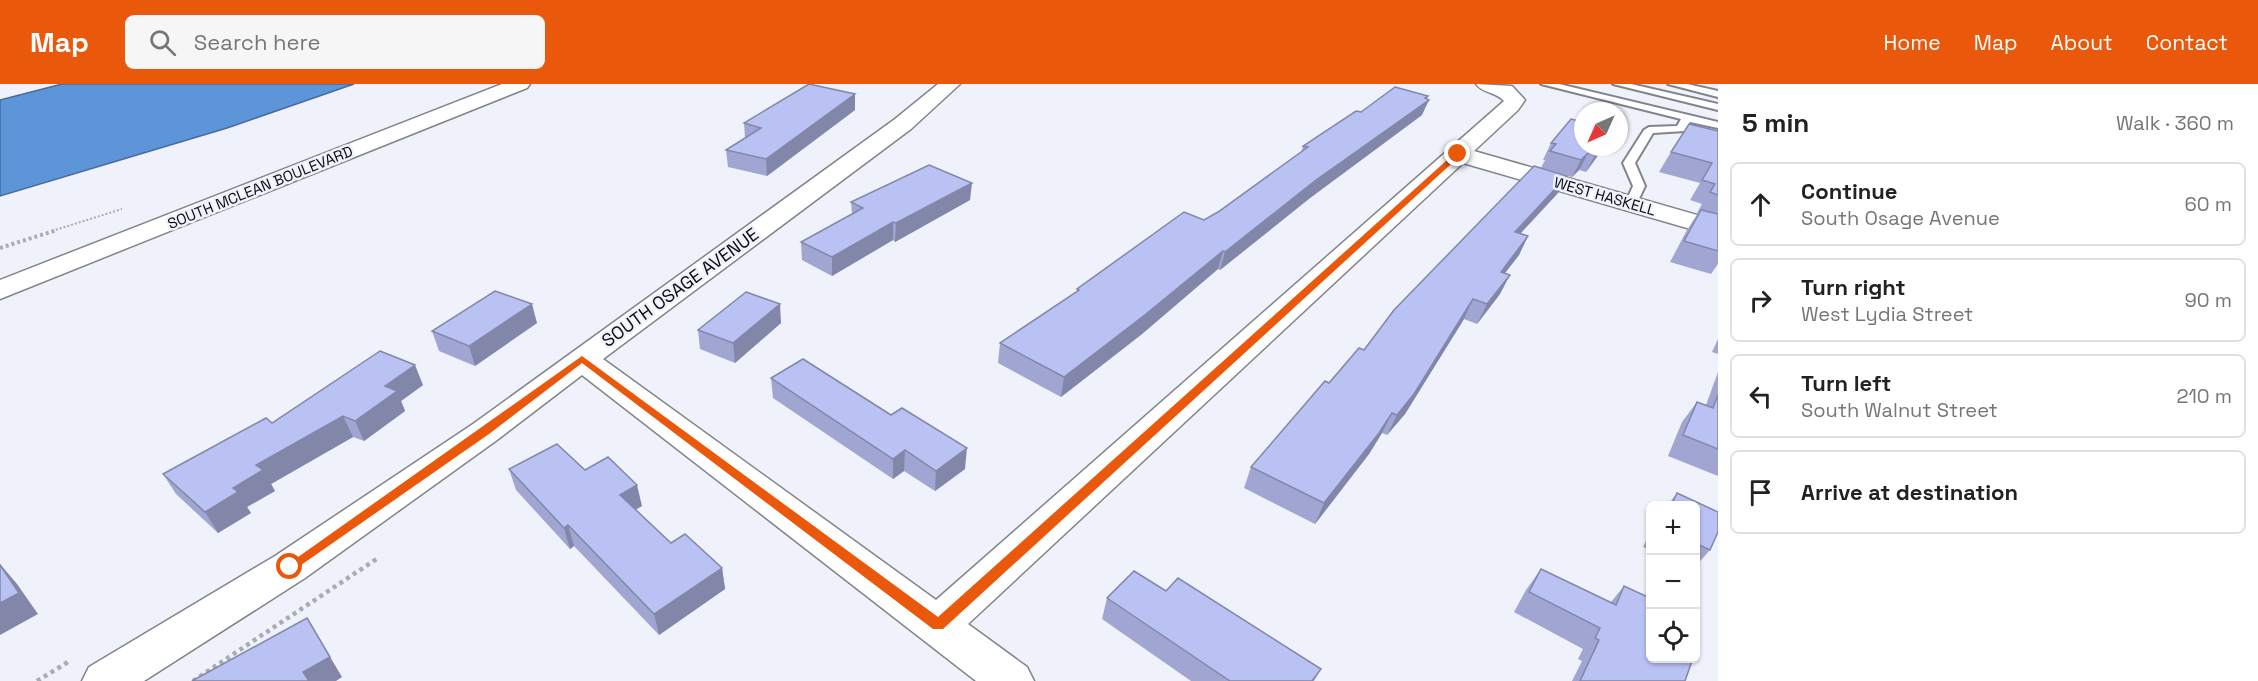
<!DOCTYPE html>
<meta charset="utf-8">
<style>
body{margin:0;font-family:"Space Grotesk",sans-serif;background:#f6f6f6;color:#222}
.controls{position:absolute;right:18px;bottom:18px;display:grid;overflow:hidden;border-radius:9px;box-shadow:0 2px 4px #0004}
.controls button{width:54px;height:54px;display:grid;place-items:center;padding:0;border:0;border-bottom:2px solid #e0e0e0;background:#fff;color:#222;font:30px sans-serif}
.compass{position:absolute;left:1574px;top:18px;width:54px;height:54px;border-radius:50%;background:#fff;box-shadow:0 2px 4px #0004;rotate:225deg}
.stop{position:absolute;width:18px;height:18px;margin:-14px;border:4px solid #ea580c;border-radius:50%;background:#fff}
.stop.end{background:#ea580c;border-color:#fff;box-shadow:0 2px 6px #0008}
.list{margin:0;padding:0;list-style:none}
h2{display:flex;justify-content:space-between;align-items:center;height:78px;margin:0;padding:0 24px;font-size:26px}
h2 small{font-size:20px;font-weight:400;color:#767676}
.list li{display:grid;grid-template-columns:39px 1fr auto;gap:18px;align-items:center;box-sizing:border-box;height:84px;margin:0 12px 12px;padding:0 12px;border:2px solid #e0e0e0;border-radius:9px}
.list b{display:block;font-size:22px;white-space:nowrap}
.list p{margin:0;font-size:20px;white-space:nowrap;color:#767676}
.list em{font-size:20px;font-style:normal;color:#767676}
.icon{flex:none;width:33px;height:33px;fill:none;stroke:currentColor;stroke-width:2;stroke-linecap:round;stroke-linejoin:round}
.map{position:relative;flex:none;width:1718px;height:597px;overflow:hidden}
header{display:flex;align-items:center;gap:36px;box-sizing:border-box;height:84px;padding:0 30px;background:#ea580c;color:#fff}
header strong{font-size:28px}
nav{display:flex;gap:33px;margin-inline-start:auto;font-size:21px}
.search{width:420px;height:54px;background:#f6f6f6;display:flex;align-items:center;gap:15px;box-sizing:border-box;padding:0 21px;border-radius:9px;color:#767676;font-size:22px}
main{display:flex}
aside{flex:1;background:#fff}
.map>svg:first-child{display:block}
.water{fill:#5e95d9;stroke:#456c9c;stroke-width:1.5}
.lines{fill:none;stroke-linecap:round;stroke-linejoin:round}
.lane-casing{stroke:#82848d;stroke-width:4}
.street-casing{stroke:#82848d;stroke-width:3}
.secondary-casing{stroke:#82848d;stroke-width:3}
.path-far2{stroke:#aaacb4;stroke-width:2;stroke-dasharray:2 2;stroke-linecap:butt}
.path-far1{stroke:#aaacb4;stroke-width:4;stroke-dasharray:3 3;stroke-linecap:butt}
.path{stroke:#aaacb4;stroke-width:4.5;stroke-dasharray:4 4;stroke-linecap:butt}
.lane{fill:#fff;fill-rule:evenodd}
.street{fill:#fff;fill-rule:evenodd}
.secondary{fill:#fff;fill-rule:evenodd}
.wall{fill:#a0a6d1}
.shaded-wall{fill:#8287aa}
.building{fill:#bac1f3;stroke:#8287aa;stroke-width:1.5}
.route{fill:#ea580c}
.labels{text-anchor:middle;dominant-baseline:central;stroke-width:5;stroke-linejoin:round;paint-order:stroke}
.far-street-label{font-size:15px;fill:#0b0c0f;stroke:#eff1fb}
.street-label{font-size:18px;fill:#0b0c0f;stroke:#eff1fb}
</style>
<header>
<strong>Map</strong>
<div class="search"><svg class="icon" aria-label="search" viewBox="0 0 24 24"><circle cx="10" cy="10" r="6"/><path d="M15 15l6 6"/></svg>Search here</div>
<nav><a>Home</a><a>Map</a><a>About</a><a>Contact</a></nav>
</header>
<main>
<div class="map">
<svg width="1718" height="597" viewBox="0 0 1718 597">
<rect width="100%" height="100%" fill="#eff1fb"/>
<polygon class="water" points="62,0 354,0 227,44 0,112 0,16"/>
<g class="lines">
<g class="lane-casing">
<g id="lane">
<polygon points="1541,0 1559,0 1718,38 1718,44 1690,38 1685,47 1653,49 1635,79 1645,102 1635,123 1627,123 1625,120 1633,102 1623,79 1644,46 1649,43 1677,42 1681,35"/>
<polygon points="1613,0 1631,0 1718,20 1718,26"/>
<polygon points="1668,0 1687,0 1718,7 1718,13"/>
</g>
</g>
<g class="street-casing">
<path id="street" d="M938 0H960L911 45 603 275 936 516 1504 17C1496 8 1482 9 1476 0L1512 2 1525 16 1518 26 1474 67 1718 137V153L1463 79 968 540 1027 583 1034 597H976L582 291 497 356 305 494 144 597H82L89 583 275 472 473 340 895 35Z"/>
</g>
<g class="secondary-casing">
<polygon id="secondary" points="502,0 530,0 527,4 0,215 0,196"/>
</g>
<polyline class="path-far2" points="52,147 122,125"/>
<polyline class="path-far1" points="0,164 57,146"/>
<g class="path">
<polyline points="37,597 68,578"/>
<polyline points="193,597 378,474"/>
</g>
<use href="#lane" class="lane"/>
<use href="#street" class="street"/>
<use href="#secondary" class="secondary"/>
</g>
<g class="wall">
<polygon points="855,10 855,26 767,92 728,83 726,66 745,54 744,39"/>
<polygon points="1428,12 1422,31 1310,114 1220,186 1218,185 1142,250 1061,313 998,279 1000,259 1077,208 1077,205 1218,128 1301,69 1303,62 1361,28"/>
<polygon points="1718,47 1718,180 1711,190 1670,178 1687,146 1698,129 1697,129 1702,120 1690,116 1700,99 1659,88 1671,68"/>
<polygon points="1551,59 1604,63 1586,88 1579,86 1572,93 1541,84 1545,76 1543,76"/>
<polygon points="1558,109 1520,150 1528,152 1519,171 1505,189 1500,210 1477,240 1464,235 1405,330 1387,351 1382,349 1369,370 1315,440 1244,404 1251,383 1329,299 1364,266"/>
<polygon points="970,116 895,158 893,156 832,192 802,176 801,158 852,130 851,118"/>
<polygon points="537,239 475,282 439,267 432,247"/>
<polygon points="781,239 735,279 700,265 698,246"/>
<polygon points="1718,255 1718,270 1712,268"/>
<polygon points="1718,288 1718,392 1668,372 1682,338 1697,318 1706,321"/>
<polygon points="771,294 965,385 935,407 904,387 893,395 773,314"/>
<polygon points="423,301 401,317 405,327 364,357 353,353 271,400 275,407 247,423 251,429 218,449 176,410 163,390 272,339"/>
<polygon points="509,385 585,386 642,422 635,426 671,459 722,484 725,505 659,551 574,462 570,465 516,406"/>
<polygon points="1677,409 1718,428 1718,448 1710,466 1695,483 1695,422 1667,422"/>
<polygon points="1650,449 1650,466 1643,463"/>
<polygon points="1541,485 1611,518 1624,502 1685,597 1572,597 1582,577 1578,575 1583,565 1514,528 1526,506"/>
<polygon points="1166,507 1321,585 1314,597 1191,597 1102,535 1107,514"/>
</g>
<g class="shaded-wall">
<polygon points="855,10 855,26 767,92 766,75"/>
<polygon points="1428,12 1425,18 1429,16 1422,31 1310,114 1220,186 1225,168 1316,96"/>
<polygon points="1601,63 1604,63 1586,88 1595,71"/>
<polygon points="1588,69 1579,86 1572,93 1581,76"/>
<polygon points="1567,92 1558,109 1505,166 1515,148"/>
<polygon points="972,99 970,116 895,158 896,139"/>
<polygon points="893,138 893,156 832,192 832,173"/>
<polygon points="1528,152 1519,171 1491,207 1501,188"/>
<polygon points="1223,167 1218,185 1142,250 1061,313 1064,293"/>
<polygon points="1510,191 1500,210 1477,240 1487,220"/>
<polygon points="1473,215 1464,235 1405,330 1387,351 1397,331"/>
<polygon points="532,220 537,239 475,282 469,262"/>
<polygon points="780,220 781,239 735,279 733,259"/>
<polygon points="415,281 423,301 401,317 405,327 364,357 355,337 385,302"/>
<polygon points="1392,329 1382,349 1369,370 1315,440 1324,419"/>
<polygon points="343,332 353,353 271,400 275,407 247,423 251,429 218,449 205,428 233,404 256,381"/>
<polygon points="967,364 965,385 935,407 936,387"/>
<polygon points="905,366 904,387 893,395 893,375"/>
<polygon points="637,401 642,422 624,432 620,411"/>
<polygon points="568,441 574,462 570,465 564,444"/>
<polygon points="0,480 17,500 38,530 0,551"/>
<polygon points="722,484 725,505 659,551 654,530"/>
<polygon points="307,534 342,593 336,597 309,597 303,588"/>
</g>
<g class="building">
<polygon points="809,0 855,10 766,75 726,66 761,44 744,39"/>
<polygon points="1395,3 1428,12 1425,14 1429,16 1316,96 1225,168 1223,167 1146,230 1064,293 1000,259 1079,206 1077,205 1184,128 1204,136 1218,128 1308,63 1303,62 1356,27 1361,28"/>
<polygon points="1571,35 1583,38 1583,63 1601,63 1595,71 1588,69 1581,76 1550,67 1556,60 1551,59"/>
<polygon points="1689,40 1718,47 1718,111 1710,108 1715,100 1702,96 1712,79 1671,68"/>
<polygon points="929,81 972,99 896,139 893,138 832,173 801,158 863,124 851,118"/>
<polygon points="1534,82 1567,92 1515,148 1528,152 1501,188 1510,191 1487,220 1473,215 1414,310 1397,331 1392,329 1379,349 1324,419 1251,383 1325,297 1329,299 1359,264 1364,266 1394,226"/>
<polygon points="1701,126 1718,130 1718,167 1684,157"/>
<polygon points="495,207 532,220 469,262 432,247"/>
<polygon points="746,208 780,220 733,259 698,246"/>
<polygon points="380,267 415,281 385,302 397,307 355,337 343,332 256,381 263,386 233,404 238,408 205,428 163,390 266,334 272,339"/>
<polygon points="803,275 891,331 902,324 967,364 936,387 905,366 893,375 771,294"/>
<polygon points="1718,311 1718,365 1683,351 1697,318 1713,324"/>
<polygon points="557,360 585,386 608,373 637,401 620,411 671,459 685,450 722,484 654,530 568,441 564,444 509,385"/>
<polygon points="1677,409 1718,428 1718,448 1710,466 1695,459 1695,422 1671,422"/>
<polygon points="0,481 19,509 0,519"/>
<polygon points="1541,485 1616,521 1624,502 1650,514 1650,574 1693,574 1685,597 1580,597 1599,556 1595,554 1600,544 1529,508"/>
<polygon points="1134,487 1166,507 1178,494 1321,585 1312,597 1230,597 1107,514"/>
<polygon points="307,534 330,573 303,588 309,597 192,597"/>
<polygon points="1695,559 1698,560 1695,568"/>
</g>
<polygon class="route" points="1456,68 1462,70 943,545 933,545 582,279 489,350 294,486 286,486 284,483 582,272 938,533"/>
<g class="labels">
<g class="far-street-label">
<text transform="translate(260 103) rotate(-22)">SOUTH MCLEAN BOULEVARD</text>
<text transform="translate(1605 112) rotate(16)">WEST HASKELL</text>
</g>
<g class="street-label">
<text transform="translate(680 203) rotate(-36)">SOUTH OSAGE AVENUE</text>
</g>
</g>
</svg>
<div class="controls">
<button>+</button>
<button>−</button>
<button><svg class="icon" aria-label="locate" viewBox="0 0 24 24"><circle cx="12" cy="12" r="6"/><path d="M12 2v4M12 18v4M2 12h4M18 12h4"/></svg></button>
</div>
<svg class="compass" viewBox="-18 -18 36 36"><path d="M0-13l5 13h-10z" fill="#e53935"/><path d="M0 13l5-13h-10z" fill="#767676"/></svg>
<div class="stop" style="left:290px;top:483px"></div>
<div class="stop end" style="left:1458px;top:70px"></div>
</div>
<aside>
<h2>5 min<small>Walk · 360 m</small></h2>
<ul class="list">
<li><svg class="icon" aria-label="ahead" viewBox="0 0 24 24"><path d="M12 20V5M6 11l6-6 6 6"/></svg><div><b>Continue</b><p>South Osage Avenue</p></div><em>60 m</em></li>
<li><svg class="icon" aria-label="right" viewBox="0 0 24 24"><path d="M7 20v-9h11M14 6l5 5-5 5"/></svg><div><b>Turn right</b><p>West Lydia Street</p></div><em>90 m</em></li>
<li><svg class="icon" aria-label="left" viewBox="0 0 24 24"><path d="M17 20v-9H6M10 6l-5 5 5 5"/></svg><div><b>Turn left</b><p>South Walnut Street</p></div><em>210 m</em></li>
<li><svg class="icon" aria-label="arrive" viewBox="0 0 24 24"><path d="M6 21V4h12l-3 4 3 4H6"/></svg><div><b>Arrive at destination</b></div></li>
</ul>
</aside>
</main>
